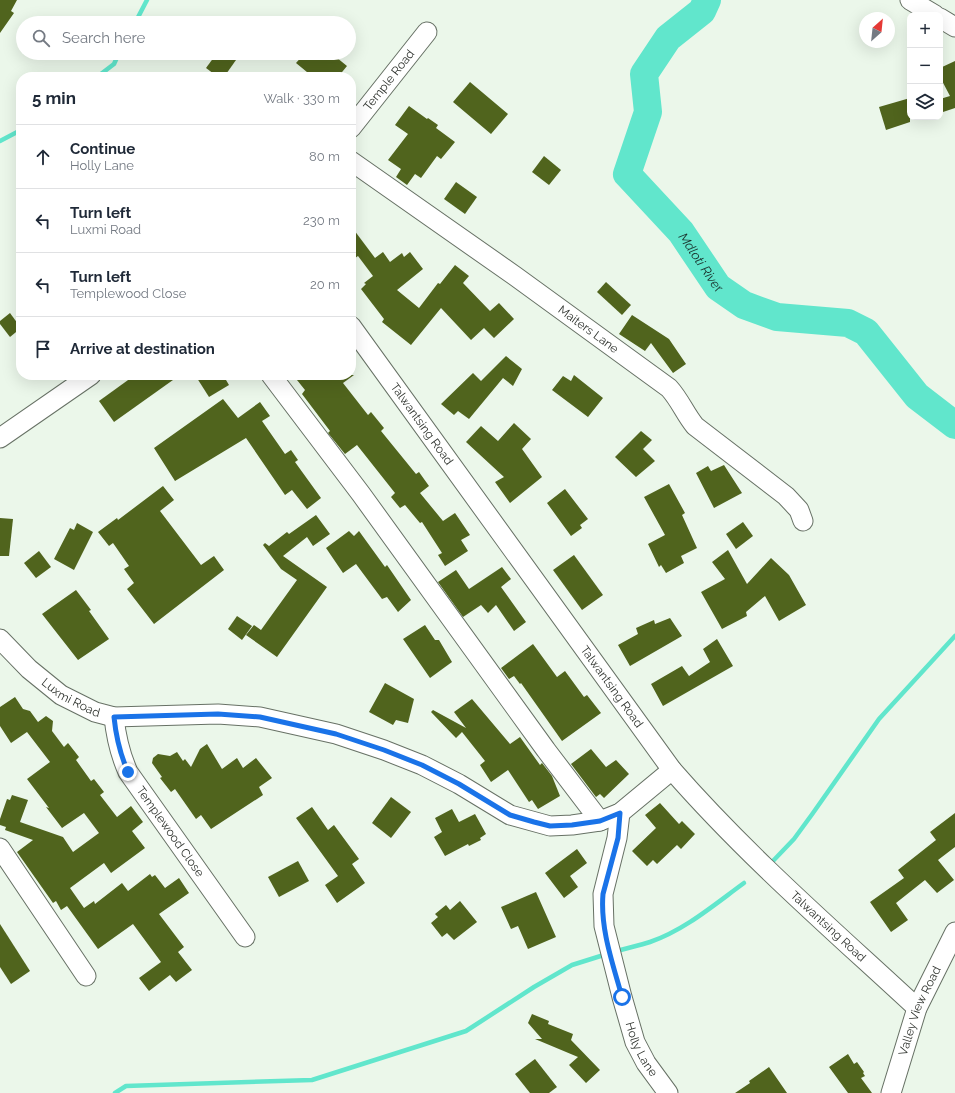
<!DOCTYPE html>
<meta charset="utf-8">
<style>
body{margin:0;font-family:Raleway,sans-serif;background:#f2f2f3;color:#1f2937}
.controls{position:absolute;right:12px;top:12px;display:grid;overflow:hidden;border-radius:8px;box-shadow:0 4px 16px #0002}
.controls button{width:36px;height:36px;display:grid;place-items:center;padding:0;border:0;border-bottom:1px solid #e0e1e3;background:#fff;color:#1f2937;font:20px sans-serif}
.compass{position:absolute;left:859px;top:12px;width:36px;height:36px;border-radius:50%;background:#fff;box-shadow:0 4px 16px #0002;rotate:27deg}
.stop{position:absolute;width:12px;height:12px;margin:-9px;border:3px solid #1a73e8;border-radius:50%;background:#fff}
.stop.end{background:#1a73e8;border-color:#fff;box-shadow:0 1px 4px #0008}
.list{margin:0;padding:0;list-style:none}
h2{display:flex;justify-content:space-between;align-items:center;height:52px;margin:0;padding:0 16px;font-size:17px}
h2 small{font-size:13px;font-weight:400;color:#747a83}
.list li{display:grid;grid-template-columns:26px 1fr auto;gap:12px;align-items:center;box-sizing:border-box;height:64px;padding:0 16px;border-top:1px solid #e0e1e3}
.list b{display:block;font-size:15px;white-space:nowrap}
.list p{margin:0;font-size:13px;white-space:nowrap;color:#747a83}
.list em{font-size:13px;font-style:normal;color:#747a83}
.icon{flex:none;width:22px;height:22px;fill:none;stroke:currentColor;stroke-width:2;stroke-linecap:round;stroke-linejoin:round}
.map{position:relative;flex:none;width:955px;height:1093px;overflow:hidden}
.search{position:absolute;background:#fff;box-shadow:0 4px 16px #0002;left:16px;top:16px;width:340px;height:44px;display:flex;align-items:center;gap:10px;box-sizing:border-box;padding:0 14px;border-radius:22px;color:#747a83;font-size:15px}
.panel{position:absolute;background:#fff;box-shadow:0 4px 16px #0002;left:16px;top:72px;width:340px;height:308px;border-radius:16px}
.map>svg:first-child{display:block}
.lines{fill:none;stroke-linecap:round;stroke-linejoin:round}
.stream{stroke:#61e6cc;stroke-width:4.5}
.river{stroke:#61e6cc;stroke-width:28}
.building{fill:#50641d}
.minor-casing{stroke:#677165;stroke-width:21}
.minor{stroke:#fff;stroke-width:19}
.route{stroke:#1a73e8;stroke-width:5}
.labels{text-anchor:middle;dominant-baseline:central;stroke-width:4;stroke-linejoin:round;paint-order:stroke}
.street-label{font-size:12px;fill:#30342f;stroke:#ebf7ea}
.water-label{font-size:13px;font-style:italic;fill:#1a312c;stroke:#ebf7ea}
</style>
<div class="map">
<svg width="955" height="1093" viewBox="0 0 955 1093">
<rect width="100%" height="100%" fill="#ebf7ea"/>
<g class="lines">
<g class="stream">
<polyline points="135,23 147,0"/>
<polyline points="97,77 114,64 119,53"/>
<polyline points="0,141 21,130"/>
<polyline points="772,862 794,839 813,813 879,719 955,636"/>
<path d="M614 952C626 948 638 946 650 942 685 930 715 904 744 883"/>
<polyline points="115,1093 126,1086 312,1080 466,1031 534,987 572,965 607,954"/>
</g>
<path class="river" id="s1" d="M707 0 702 11 668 38 644 74 648 112 627 174 681 232 718 287 744 305 777 317 848 323 866 332 917 396 955 425"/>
</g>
<g class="building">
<polygon points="0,0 17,0 11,11 14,13 0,33"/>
<polygon points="217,53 225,53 236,60 224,77 218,77 206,68"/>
<polygon points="305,53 311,53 317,58 321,53 331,53 347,66 338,77 313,77 296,63"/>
<polygon points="955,61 955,108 940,113 940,99 950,96 940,77 940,68"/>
<polygon points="470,82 508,114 491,134 453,102"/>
<polygon points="910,98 910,122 886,130 879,107"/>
<polygon points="409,106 427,119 428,118 438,125 436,128 455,142 441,159 437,156 421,178 415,174 407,185 396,177 401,169 388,160 408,134 395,125"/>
<polygon points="544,156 561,170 549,185 532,172"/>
<polygon points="456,182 477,197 465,214 444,199"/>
<polygon points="351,226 375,258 383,252 390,262 402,253 404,257 410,252 423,269 397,290 419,308 438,283 440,284 455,265 469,276 463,283 490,311 499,303 514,319 494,338 484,328 471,340 441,308 411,345 382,322 384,319 361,289 366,284 364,283 373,276 358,256 351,261"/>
<polygon points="606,282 631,305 622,315 597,292"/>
<polygon points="10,313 21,328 10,337 0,324 0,321"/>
<polygon points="632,315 669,339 686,364 673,373 651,343 645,351 619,334"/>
<polygon points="506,356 522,369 513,386 503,378 469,419 458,411 454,415 441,404 473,373 481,381"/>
<polygon points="135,375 180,375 114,422 99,401"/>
<polygon points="195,375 223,375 229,385 209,397"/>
<polygon points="293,375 354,375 343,383 368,415 371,412 384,428 381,431 416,474 419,472 429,486 420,493 443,521 455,513 470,535 461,540 468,551 445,566 438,555 442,553 422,522 420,523 405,505 400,508 391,497 395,493 357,445 345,454 328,433 330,431 302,394 305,390"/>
<polygon points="574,375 603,398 588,417 552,390 563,376 571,381"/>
<polygon points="223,399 238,418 260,402 270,416 262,421 285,454 291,450 298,460 295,462 321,498 307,509 292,490 285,495 246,438 175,481 154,448"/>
<polygon points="514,423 531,439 522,449 542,477 510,503 495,482 504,477 466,442 481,426 498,441"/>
<polygon points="641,431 652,440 643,449 655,461 636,477 615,457"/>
<polygon points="724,465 742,493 714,508 696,473 708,466 711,471"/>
<polygon points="669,484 685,513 682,515 697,548 681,556 684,563 666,573 661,565 659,567 648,544 665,535 644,497"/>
<polygon points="163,486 174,500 160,511 201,565 214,556 224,570 154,624 127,589 134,583 124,569 129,566 113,543 109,546 98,532 117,518 118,520"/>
<polygon points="565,489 588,519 580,525 582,528 571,536 547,503"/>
<polygon points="316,515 330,534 313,546 307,537 283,556 327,587 277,657 246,635 254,625 261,630 297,580 281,569 263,545 265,543 269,546 287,532 289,534"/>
<polygon points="0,518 13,519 9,556 0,556"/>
<polygon points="743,522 753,536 736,549 726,534"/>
<polygon points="77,523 93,532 74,570 54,559 70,528 74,530"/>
<polygon points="349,531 354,536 359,531 385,567 387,565 411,600 398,612 387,597 382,599 356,564 343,573 326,548"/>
<polygon points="728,550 747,584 771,558 789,575 806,605 779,621 765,596 746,612 747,616 722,629 701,592 725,579 712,562"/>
<polygon points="39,551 51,567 36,578 24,563"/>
<polygon points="574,555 603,595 582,610 553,570"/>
<polygon points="502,567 511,579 501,587 526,622 514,631 496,605 488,613 481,605 463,617 438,582 456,570 469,589"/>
<polygon points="76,590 91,610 89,611 109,639 78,660 42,614"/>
<polygon points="237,616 252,626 242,640 228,629"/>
<polygon points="670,618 682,636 630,666 618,645 638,634 636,628 654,620 655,624"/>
<polygon points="425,625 435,640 439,640 452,662 430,678 403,639"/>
<polygon points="717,639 733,666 663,706 651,684 682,666 689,676 710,662 703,649"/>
<polygon points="533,644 557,677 565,671 584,697 587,695 601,713 562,741 521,683 520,684 514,676 509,679 501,668"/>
<polygon points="385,683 414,699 408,723 396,720 393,725 369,712"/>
<polygon points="15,697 23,709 30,711 38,722 46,716 53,721 52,731 64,747 68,743 79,757 76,760 91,781 94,779 104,792 100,795 117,817 131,806 143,822 132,831 145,848 111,873 104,863 70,888 84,908 94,901 95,904 122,883 128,891 150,874 152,877 155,875 165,888 179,878 189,893 159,914 184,947 178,952 192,970 176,982 170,975 149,991 139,978 161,962 133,924 98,949 67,906 61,910 56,901 53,903 17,852 33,840 5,830 6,827 0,825 0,819 7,799 10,800 12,795 28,800 20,822 63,837 73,852 99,833 84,813 62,828 46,807 49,808 27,779 50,762 27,732 11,743 0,726 0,707"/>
<polygon points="472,699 510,744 520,737 540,765 542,763 552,776 560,796 538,809 532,800 529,802 508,770 491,782 480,765 485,761 462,732 456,738 431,712 433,710 466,728 454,712"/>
<polygon points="207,744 222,769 237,758 243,768 256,758 272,778 259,787 263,795 211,829 201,815 196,819 175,789 171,792 160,778 162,777 152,763 153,758 158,754 170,756 177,752 183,761 185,759 191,767 200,749"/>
<polygon points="591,749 606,767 616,760 629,774 604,798 600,794 596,797 571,764"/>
<polygon points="391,797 411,812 391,838 372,823"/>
<polygon points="660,803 679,824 682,821 695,834 681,849 677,845 657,864 653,860 647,866 632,851 656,828 645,815"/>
<polygon points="312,807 328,830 334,825 359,859 352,864 365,883 337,903 325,885 338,876 296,818"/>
<polygon points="452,809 459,822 475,814 486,834 480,838 481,840 469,846 468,844 445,856 434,837 442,832 435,818"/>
<polygon points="955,813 955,847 938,860 954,880 937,893 925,880 896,903 908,920 891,932 870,902 904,878 898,870 936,840 930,832"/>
<polygon points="577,849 587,863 570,876 578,887 564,898 545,873"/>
<polygon points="298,861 309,881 279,897 268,877"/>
<polygon points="536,892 556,937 528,949 518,926 511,929 501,907"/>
<polygon points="460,901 477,922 454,940 447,933 442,937 431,923 438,917 435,914 446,905 450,910"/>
<polygon points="0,924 30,971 11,984 0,967"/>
<polygon points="532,1014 549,1021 548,1024 573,1034 571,1040 600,1070 586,1083 569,1065 578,1057 535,1039 542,1039 528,1023"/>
<polygon points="848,1054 854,1064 857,1062 864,1072 863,1073 865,1076 861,1078 872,1093 848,1093 829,1067"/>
<polygon points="535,1059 557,1087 549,1093 530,1093 515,1074"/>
<polygon points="769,1067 787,1093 735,1093 750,1083 749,1081"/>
</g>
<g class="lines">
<g class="minor-casing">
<g id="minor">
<polyline points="910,0 935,15"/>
<polyline points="940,18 955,27"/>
<path id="s2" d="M351 128 427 32"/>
<path id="s3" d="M351 161 515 276 669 388C680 400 685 414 695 426L786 496 799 510 803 521"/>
<path id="s4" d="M351 326 672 770C747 856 834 931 917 1008"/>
<polyline points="271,375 361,494 546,750 600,821"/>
<polyline points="0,438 91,375"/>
<path id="s5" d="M0 639 29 669 61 695 95 712 114 717 218 714 260 717 336 734 384 750 422 765 459 784 510 815 550 826 572 825 600 821 620 813 672 770"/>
<path id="s6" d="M114 717C116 737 120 754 128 772L245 937"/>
<path id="s7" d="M620 813 617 838 603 894 604 926 622 997 635 1042 646 1063 668 1093"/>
<polyline points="0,848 86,976"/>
<path id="s8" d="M891 1093 917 1008 955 932"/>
</g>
</g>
<use href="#minor" class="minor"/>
</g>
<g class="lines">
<path class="route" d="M128 772C120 754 116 737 114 717L218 714 260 717 336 734 384 750 422 765 459 784 510 815 534 822 550 826 572 825 600 821 620 813 618 838 603 894C600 929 613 964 622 997"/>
</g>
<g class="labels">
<g class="street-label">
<text stroke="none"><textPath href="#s2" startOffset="61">Temple Road</textPath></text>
<text stroke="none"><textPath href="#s3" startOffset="291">Maiters Lane</textPath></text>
<text stroke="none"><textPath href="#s4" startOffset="121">Talwantsing Road</textPath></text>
<text stroke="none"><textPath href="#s4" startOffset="445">Talwantsing Road</textPath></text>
<text stroke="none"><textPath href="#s5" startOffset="93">Luxmi Road</textPath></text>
<text stroke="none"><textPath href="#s6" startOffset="130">Templewood Close</textPath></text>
<text stroke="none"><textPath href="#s4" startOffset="769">Talwantsing Road</textPath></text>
<text stroke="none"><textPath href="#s8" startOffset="87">Valley View Road</textPath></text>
<text stroke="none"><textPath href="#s7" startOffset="244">Holly Lane</textPath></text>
</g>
<g class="water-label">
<text stroke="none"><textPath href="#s1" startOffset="318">Mdloti River</textPath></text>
</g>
</g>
</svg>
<div class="controls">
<button>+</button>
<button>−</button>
<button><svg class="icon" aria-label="layers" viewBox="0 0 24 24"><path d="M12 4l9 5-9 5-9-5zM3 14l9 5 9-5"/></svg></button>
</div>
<svg class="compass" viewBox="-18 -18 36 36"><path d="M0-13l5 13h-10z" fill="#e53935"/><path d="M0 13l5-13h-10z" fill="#747a83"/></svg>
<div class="stop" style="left:622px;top:997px"></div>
<div class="stop end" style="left:128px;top:772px"></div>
<div class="search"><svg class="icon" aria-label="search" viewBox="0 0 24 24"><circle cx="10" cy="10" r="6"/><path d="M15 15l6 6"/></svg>Search here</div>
<section class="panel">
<h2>5 min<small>Walk · 330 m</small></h2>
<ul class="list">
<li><svg class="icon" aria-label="ahead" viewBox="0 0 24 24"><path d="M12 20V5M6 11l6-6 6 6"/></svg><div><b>Continue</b><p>Holly Lane</p></div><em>80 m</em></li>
<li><svg class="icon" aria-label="left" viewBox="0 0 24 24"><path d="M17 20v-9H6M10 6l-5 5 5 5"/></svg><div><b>Turn left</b><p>Luxmi Road</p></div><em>230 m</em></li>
<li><svg class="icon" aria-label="left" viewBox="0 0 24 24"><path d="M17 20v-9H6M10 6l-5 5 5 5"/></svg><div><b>Turn left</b><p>Templewood Close</p></div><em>20 m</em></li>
<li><svg class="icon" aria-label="arrive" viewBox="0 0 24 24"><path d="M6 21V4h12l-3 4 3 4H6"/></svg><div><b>Arrive at destination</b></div></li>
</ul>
</section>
</div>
